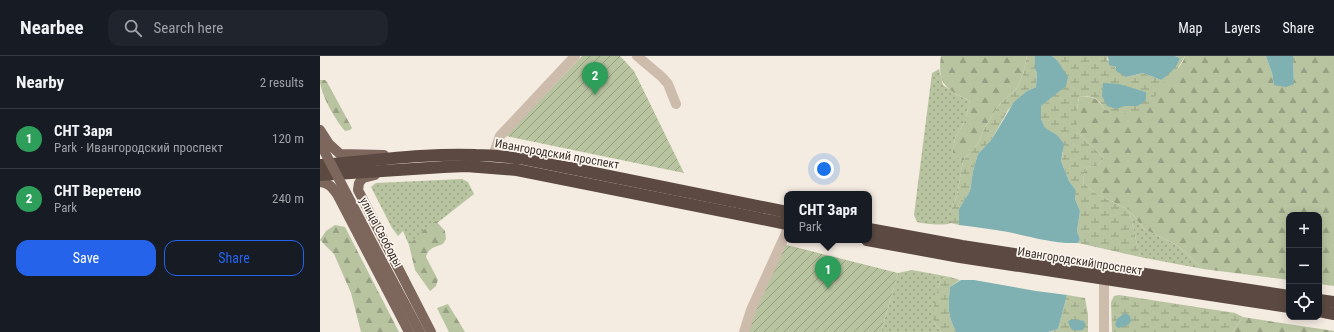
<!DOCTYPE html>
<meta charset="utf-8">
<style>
body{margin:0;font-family:"Roboto Condensed",sans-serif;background:#20242c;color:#f1f3f6}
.controls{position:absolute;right:12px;bottom:12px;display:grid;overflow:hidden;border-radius:8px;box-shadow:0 2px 10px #0003}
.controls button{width:36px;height:36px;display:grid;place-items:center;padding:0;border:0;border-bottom:1px solid #363941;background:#171b24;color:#f1f3f6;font:20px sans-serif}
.you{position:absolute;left:504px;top:113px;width:14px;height:14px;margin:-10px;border:3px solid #fff;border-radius:50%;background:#1a73e8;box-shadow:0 0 0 6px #1a73e833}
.badge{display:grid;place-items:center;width:26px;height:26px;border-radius:50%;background:#2563eb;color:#fff;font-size:13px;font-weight:700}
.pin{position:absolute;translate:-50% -33px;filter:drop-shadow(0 1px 2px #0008)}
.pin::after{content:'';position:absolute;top:21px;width:14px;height:12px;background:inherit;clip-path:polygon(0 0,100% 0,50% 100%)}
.popup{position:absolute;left:464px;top:135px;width:88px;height:52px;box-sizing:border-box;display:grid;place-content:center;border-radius:8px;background:#171b24;filter:drop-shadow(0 1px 3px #0005);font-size:13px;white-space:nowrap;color:#9ea1a6}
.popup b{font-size:15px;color:#f1f3f6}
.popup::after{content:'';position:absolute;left:50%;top:100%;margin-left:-8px;border:8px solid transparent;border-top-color:#171b24}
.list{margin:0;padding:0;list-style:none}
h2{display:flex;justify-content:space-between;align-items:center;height:52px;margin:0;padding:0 16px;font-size:17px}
h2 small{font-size:13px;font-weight:400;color:#9ea1a6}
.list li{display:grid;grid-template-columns:26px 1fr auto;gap:12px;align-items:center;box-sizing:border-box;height:60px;padding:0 16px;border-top:1px solid #363941}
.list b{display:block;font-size:15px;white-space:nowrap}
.list p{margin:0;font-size:13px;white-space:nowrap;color:#9ea1a6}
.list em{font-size:13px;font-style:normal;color:#9ea1a6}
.actions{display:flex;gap:8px;padding:12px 16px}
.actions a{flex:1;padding:9px 0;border:1px solid #2563eb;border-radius:12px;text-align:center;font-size:14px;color:#2563eb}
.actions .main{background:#2563eb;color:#fff}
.icon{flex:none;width:22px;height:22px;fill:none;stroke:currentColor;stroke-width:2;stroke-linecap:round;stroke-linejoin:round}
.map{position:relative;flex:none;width:1014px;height:276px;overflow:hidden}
header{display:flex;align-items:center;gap:24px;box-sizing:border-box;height:56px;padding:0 20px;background:#171b24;border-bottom:1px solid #363941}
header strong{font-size:19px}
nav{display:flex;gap:22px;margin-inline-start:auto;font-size:14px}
.search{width:280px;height:36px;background:#20242c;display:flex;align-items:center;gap:10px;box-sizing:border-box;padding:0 14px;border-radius:12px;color:#9ea1a6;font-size:15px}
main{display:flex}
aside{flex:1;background:#171b24}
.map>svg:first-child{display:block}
.grass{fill:url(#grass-dots)}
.forest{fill:url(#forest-firs)}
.wetland{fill:url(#wetland-marsh);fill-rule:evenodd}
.garden{fill:url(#garden-furrows)}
.water{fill:#7fb0b2}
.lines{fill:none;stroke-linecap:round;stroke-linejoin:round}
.minor{stroke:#cdbbac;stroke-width:10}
.major{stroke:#7d675c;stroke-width:10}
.highway{stroke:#5c4a42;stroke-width:12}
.major-bridge{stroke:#7d675c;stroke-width:10}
.labels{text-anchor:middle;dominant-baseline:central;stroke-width:3.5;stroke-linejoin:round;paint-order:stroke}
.street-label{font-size:12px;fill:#3b302b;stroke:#fbf5ee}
</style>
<header>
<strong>Nearbee</strong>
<div class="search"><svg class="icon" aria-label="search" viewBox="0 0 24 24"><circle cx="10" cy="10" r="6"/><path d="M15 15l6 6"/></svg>Search here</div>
<nav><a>Map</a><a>Layers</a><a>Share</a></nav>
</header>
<main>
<aside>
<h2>Nearby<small>2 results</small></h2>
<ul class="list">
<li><span class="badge" style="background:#2e9e5b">1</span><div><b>СНТ Заря</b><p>Park · Ивангородский проспект</p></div><em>120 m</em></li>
<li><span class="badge" style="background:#2e9e5b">2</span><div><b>СНТ Веретено</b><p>Park</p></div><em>240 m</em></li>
</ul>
<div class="actions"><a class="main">Save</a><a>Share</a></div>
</aside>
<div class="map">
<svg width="1014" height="276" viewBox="0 0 1014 276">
<defs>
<pattern id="grass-dots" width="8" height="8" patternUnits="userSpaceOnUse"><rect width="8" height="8" fill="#b8c4a0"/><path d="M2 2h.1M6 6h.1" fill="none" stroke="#97a083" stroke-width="1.8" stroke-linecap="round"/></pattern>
<pattern id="forest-firs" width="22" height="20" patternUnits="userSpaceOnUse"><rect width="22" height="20" fill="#b8c4a0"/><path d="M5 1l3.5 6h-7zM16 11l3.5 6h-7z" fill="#97a083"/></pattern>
<pattern id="wetland-marsh" width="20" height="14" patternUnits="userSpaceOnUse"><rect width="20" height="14" fill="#b8c4a0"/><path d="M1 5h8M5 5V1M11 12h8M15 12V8" fill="none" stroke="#97a083"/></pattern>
<pattern id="garden-furrows" width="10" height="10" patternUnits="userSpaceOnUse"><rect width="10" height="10" fill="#b8c4a0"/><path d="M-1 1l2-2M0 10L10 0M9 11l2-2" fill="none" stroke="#97a083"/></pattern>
</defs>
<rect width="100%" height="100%" fill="#f4ebe1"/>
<g class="grass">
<path d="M619 13 623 29 638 39 650 45 645 65 635 82 632 98 643 105 637 140 631 154V167C625 170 604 168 597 166L594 159 612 17Z"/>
<polygon points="142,123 148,126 154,138 89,189 83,175 78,180 72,172 51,131 56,127"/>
<polygon points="809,154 824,173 857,189 883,213 820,201"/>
<polygon points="592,214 630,221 621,223 618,233 614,266 621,276 561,276 578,217"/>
</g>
<g class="forest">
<path d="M621 0H707L703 18 697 32 678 50 665 71 659 86 643 105 632 99 635 82 645 65 650 45C626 33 617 29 621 0Z"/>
<path d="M865 0H946L952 17 954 29 974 27 973 0H1014V230L999 228V159H969V224L883 213 857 189 824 173 809 154 775 137 763 127 764 119 767 111 777 110 784 102 757 76V54L759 40C774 41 777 41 785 54 809 42 857 27 865 0Z"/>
<path d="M0 24H5L7 26 32 72 30 74 25 75C16 65 0 38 0 24Z"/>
<path d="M116 165 125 175 126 183 123 188C115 191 108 192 106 201L118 224 116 230 110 235 95 214 89 189 108 170Z"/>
<polygon points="15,169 25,171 79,276 41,276 31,237 14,198 0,184 6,175"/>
<polygon points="128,248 145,276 129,276 117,252"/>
<polygon points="923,261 1014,275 1014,276 912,276"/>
</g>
<g class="wetland">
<polygon points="707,0 715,0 715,13 717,17 716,31 707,35 688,54 672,83 658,98 653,115 650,135 639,153 639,169 631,167 631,154 637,140 643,105 659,86 665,71 678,50 697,32 703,18"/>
<path d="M732 0H788L787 4 806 21 823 17 841 24 860 2 855 0H865L855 17 843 27V30C822 56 821 64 785 54 778 41 773 40 759 40L757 54V76L784 102 777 110 767 111 764 119 763 127 775 137 809 154 820 201 758 187 760 183 757 175 760 155 755 143V133L749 125 741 105 743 97 737 79 725 73 721 63V50L745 30 737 4ZM813 33 826 36 817 50H804Z"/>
<path d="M630 221 640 224 630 231C628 251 627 257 636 276H621C619 272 615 269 614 265 611 256 618 232 621 223Z"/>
<polygon points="747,239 765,242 768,259 768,276 729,276 738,273"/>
<polygon points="799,239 915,257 923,261 912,276 792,276 791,246 794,240"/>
</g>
<g class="garden">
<polygon points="262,0 300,0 314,15 364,117 186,80"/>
<polygon points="463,188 578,217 561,276 426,276"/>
</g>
<g class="water">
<path d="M715 0H732L737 4 748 21 746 30 721 50V63L725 72 737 79 744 88 741 105 749 125 755 133V143L760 155 757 175 760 183 758 187C734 188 712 181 688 176 672 173 655 171 639 169V153L650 135 653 115 658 98 672 83 694 46 707 35 716 31 717 17 715 13Z"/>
<path d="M788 0H855L860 2C856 13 850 17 841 24L823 17 806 21 796 15V11L789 9Z"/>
<polygon points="946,0 973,0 974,28 966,31 954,29 952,17"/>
<polygon points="783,27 799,28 826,36 826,42 824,46 817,50 804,50 797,53 787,50 782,40"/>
<path d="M641 224H654L716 235 747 239 738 273 728 276H636C627 257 628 251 630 231Z"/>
<polygon points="805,257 810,260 811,265 808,269 798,272 795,269 797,263"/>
<path d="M753 263 764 265 765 270 763 274C753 275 751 276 748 265Z"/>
</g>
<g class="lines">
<g class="minor">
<polyline points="317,0 342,21 348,28 356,48"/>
<polyline points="173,100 180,80 255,0"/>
<polyline points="424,276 431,254 467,175"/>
<polyline points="784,276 784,223"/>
</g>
<g class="major">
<polyline points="0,74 9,88 20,98 64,99"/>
<polyline points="55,119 43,122 39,127 38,134 111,276"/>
<path d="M0 126C9 127 12 131 17 138L89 276"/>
<polyline points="54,190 100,276"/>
</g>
<g class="highway">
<path d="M0 109C52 105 104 97 156 99 172 99 188 101 205 103L467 156"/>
<polyline points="0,119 124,111 146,110 197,114 467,168"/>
<polyline points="549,173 642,190 969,240"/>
<polyline points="547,184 640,201 969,251"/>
<polyline points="999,244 1014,246"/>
<polyline points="999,255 1014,258"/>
</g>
<polyline class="major-bridge" points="0,87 54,190"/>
</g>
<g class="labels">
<g class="street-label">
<text transform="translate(237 98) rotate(10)">Ивангородский проспект</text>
<text transform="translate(61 176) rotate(62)">улица Свободы</text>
<text transform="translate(760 205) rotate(9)">Ивангородский проспект</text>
</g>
</g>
</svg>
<div class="controls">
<button>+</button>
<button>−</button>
<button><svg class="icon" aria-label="locate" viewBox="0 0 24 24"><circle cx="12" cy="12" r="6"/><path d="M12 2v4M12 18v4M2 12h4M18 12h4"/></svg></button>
</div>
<div class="you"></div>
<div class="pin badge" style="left:508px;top:233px;background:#2e9e5b">1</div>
<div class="popup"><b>СНТ Заря</b>Park</div>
<div class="pin badge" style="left:275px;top:39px;background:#2e9e5b">2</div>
</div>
</main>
